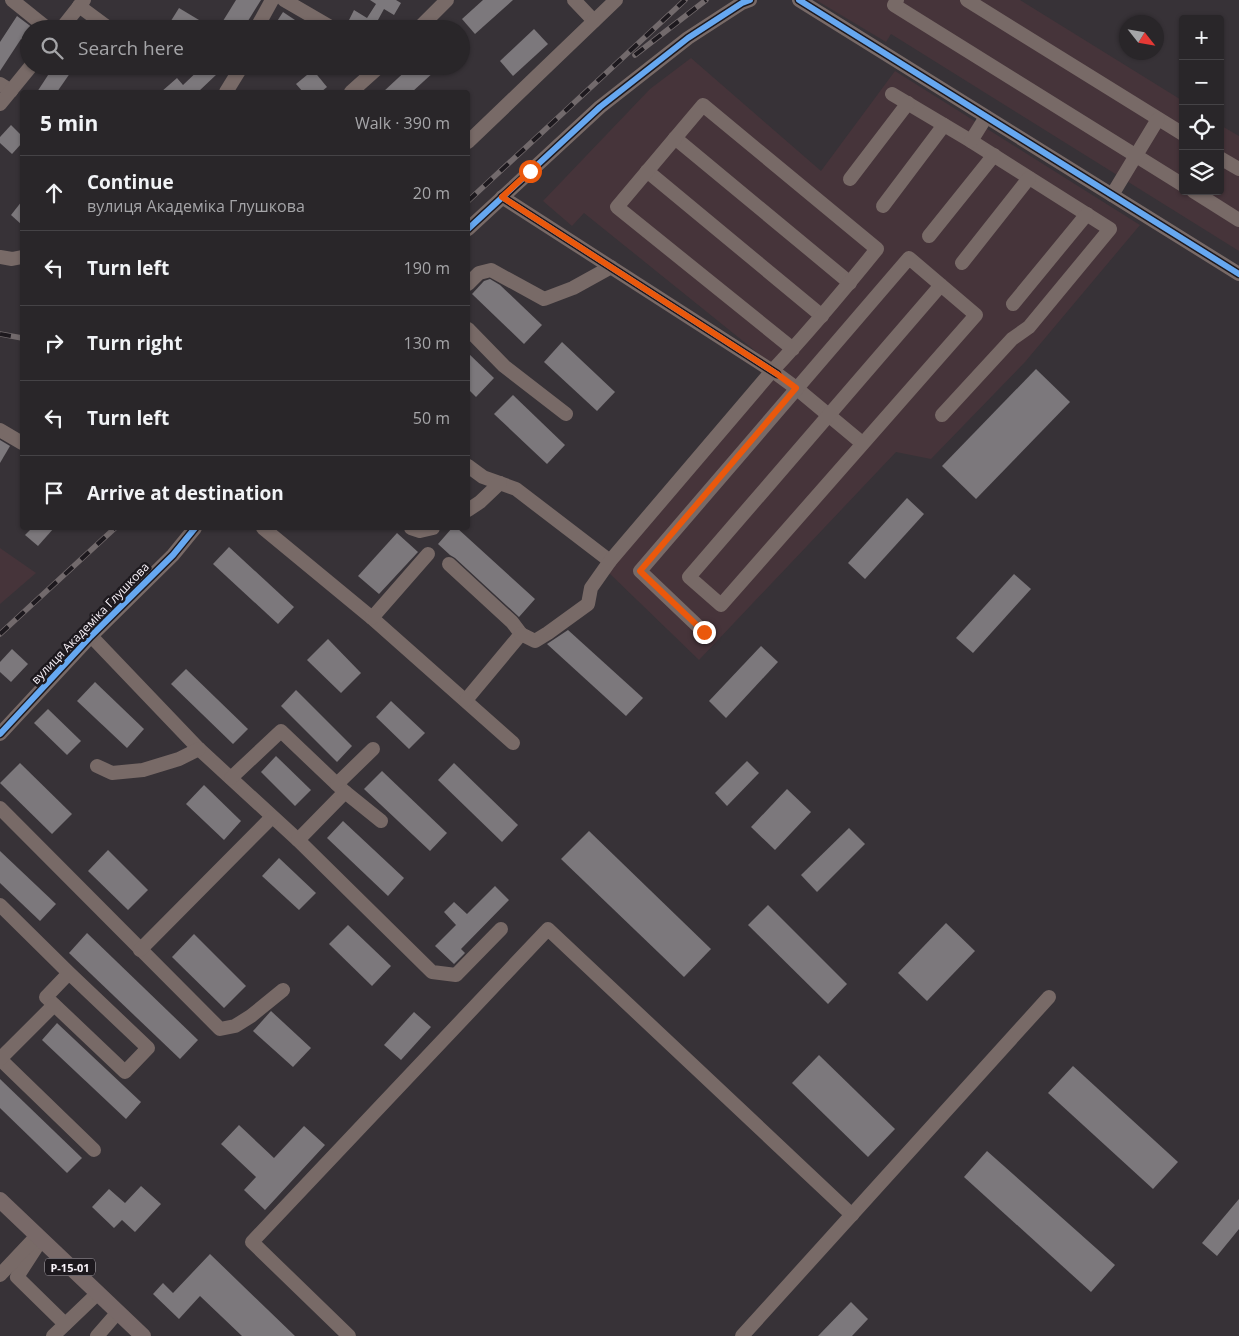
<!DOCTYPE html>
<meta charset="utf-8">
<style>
body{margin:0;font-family:"Open Sans",sans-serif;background:#312e31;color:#f1f3f6}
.controls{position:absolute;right:15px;top:15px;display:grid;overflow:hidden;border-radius:5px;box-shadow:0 1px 4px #0004}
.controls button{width:45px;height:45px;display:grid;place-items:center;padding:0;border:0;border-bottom:1px solid #454346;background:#292629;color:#f1f3f6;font:25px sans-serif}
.compass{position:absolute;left:1119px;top:15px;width:45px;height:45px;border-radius:50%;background:#292629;box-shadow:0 1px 4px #0004;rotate:121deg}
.stop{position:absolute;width:15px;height:15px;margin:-11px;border:4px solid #ea580c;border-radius:50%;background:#fff}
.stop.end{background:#ea580c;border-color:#fff;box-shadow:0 1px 5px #0008}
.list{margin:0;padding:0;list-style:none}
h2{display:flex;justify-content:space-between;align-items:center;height:65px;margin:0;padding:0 20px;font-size:21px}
h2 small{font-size:16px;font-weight:400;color:#a5a5a8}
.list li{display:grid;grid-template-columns:32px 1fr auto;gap:15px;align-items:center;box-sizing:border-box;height:75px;padding:0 20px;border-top:1px solid #454346}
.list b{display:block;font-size:19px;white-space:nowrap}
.list p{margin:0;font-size:16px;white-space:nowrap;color:#a5a5a8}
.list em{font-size:16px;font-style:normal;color:#a5a5a8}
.icon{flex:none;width:28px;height:28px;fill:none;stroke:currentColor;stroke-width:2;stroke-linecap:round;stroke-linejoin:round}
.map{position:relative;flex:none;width:1239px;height:1336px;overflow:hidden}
.search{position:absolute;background:#292629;box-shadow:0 1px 4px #0004;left:20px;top:20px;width:450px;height:55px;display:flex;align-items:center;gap:12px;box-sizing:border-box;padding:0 18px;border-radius:28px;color:#a5a5a8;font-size:19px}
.panel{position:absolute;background:#292629;box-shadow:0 1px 4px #0004;left:20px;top:90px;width:450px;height:440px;border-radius:5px}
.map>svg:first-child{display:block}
.industrial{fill:#46343a}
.building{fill:#7c787c}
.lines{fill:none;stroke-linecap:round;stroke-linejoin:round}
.minor{stroke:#786a67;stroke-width:14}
.major{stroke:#786968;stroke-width:16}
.rail-casing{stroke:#726a6c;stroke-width:5.5}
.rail{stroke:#1d191e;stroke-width:4;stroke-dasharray:11;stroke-linecap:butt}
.cycleway-casing{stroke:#1d191e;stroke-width:9}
.cycleway{stroke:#66a8f1;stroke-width:6}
.route{stroke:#ea580c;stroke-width:6}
.labels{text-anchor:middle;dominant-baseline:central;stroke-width:5;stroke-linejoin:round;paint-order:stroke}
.shield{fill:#1d191e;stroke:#b6b1b7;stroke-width:1}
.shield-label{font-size:11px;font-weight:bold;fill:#f8f2f9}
.street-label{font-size:12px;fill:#f8f2f9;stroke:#1d191e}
</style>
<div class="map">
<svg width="1239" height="1336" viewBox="0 0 1239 1336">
<rect width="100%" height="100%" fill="#373237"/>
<g class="industrial">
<polygon points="816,0 1020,0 1183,101 1183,191 1220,191 1220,125 1239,136 1239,251 891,34 886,42"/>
<polygon points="691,58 821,171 895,71 1140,225 1025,362 931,459 896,452 699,660 607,571 779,370 584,213 572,226 543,201 650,89"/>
<polygon points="0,548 36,573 0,604"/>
</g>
<g class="building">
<polygon points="236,0 261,0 243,29 218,29"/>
<polygon points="370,0 396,0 401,3 394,15 384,9 373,29 355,29 347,24 354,10 367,18 376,4"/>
<polygon points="483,0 513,0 475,34 462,19"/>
<polygon points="179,8 199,20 194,29 177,29 169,24"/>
<polygon points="283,12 295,20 290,29 272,29"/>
<polygon points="17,16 33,28 29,29 29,34 25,41 21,39 0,71 0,42"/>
<polygon points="534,29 548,44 513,76 500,61"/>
<polygon points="54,66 75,66 57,92 37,92"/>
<polygon points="203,66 209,66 217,74 198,92 161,92 177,78 183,85"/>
<polygon points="411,66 431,66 435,71 412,92 383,92"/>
<polygon points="313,70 327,87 321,92 303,92 296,84"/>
<polygon points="11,125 22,136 22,143 12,154 0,143 0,137"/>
<polygon points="22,201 22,225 11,215"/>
<polygon points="490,279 500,285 542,325 524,344 472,294 484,281"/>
<polygon points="562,342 615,392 597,411 544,362"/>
<polygon points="468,353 494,378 476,397 468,389"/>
<polygon points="1036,369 1070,402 976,499 942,466"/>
<polygon points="513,395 565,445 547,464 494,414"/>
<polygon points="0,440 10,446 0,463"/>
<polygon points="907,498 924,514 865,579 848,563"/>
<polygon points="32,528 54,528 38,546 25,535"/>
<polygon points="452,528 457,528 535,599 519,617 455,558 450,555 438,544"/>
<polygon points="397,533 418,552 379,594 358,576"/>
<polygon points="229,547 294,607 278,624 213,564"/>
<polygon points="1014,574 1031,589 973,653 956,638"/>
<polygon points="568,630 643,698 626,716 547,644"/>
<polygon points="328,639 361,673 341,693 307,660"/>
<polygon points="761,646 778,662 726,718 709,701"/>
<polygon points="12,649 28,664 11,682 0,672 0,662"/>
<polygon points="186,669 248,729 233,744 171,684"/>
<polygon points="95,682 144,729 127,748 77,701"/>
<polygon points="296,690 352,746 337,762 281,706"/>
<polygon points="391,701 425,733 409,749 376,717"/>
<polygon points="48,709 81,741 67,755 34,723"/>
<polygon points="276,756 311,790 295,806 261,772"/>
<polygon points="747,761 759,773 727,806 715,793"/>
<polygon points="20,763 72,814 52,834 0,783"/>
<polygon points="454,763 518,825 502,842 438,780"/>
<polygon points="382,771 447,833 430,851 364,789"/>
<polygon points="204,785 241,821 224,840 186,804"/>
<polygon points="787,789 811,812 775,850 751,827"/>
<polygon points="343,821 404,878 388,896 327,838"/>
<polygon points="849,828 865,844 817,892 801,875"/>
<polygon points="589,831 711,949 684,977 561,859"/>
<polygon points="108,850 148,890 128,910 88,871"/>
<polygon points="0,851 56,904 40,921 0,883"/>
<polygon points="279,858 316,893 299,910 262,876"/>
<polygon points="495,886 509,900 461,949 465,953 454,964 435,946 456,925 444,912 454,902 467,914"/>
<polygon points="768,905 847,984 828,1004 748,925"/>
<polygon points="946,923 975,951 927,1001 898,973"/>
<polygon points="348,925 391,966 372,986 329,944"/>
<polygon points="87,933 198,1040 180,1059 69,953"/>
<polygon points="194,934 246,986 224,1008 172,957"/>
<polygon points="271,1011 311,1048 293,1067 253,1031"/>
<polygon points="414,1012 431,1027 401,1060 384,1045"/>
<polygon points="57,1023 141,1102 126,1119 42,1040"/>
<polygon points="819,1055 895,1129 868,1157 792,1083"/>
<polygon points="1073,1066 1178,1162 1153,1189 1048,1093"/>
<polygon points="0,1079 82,1158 67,1173 0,1108"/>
<polygon points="239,1125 274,1158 304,1126 325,1145 265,1210 244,1190 256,1177 221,1144"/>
<polygon points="987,1151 1115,1265 1091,1292 964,1177"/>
<polygon points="141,1186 161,1204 135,1232 122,1220 114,1228 92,1207 109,1189 125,1203"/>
<polygon points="1239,1199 1239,1229 1217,1256 1202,1243"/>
<polygon points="210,1254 295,1336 242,1336 200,1296 179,1319 153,1294 163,1283 173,1293"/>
<polygon points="851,1302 868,1319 852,1336 818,1336"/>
</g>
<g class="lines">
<g class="minor">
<polyline points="12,0 48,29"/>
<polyline points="284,0 334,29"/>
<polyline points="574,0 594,21"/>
<polyline points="799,0 1239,274"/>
<polyline points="897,0 894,5 1183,185"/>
<polyline points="967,0 1183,134"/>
<polyline points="79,6 110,29"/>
<polyline points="61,29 84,0"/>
<polyline points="256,29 272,0"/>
<polyline points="418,29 447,0"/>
<polyline points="0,84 11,91"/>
<polyline points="226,92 242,66"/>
<polyline points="351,92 380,66"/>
<polyline points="892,94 971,141 1110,229 1029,327 1012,339 942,415"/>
<polyline points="0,104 31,66"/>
<polyline points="675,138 850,283"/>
<polyline points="971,141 986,117"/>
<polyline points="468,142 616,0"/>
<polyline points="1220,158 1239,169"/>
<polyline points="647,171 822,316"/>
<polyline points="850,179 908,103"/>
<polyline points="1193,191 1239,220"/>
<polyline points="1112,195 1158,119"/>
<polyline points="502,197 777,374 796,388 862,443"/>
<polyline points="883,206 944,125"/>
<polyline points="468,229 600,107 688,38 742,3 750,0"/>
<polyline points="929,236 994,155"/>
<polyline points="0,257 12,259 22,257"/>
<polyline points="962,263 1029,178"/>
<polyline points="468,284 479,273 491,270 544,299 573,288 611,267"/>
<polyline points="1013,304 1087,214"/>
<polyline points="468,329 504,366 566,414"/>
<polyline points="0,430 22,443"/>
<polyline points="468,466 483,477 516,489 610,561"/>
<polyline points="468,510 480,502 500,483"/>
<polyline points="263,528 372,618 513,743"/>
<polyline points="411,528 420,531 433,528"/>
<polyline points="449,564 512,622 521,634 466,700"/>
<polyline points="372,618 428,554"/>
<polyline points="704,632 640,571 909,258 976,315 721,605 689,577 941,285"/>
<path d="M521 634 535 641 548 633 588 604 591 588 610 561 772 371C809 332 843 291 877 249L703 105 617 207 793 349"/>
<polyline points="91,636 199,749 298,840 432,972 456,975 501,929"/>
<polyline points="0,734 91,636 173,555 195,528"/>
<polyline points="97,766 112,773 143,770 179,759 199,749"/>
<polyline points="231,778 281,731 345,792 381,821"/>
<polyline points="337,784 373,749"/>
<polyline points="0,808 220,1029 235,1026 251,1016 283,990"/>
<polyline points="298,840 345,792"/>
<polyline points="0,905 69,973 148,1048 125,1072 46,997 69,973"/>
<polyline points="140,950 272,817"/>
<polyline points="0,1059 94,1150"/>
<polyline points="0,1059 54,1005"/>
<polyline points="41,1240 17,1277 65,1324"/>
<polyline points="0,1275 32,1241"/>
<polyline points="53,1336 98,1293"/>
<polyline points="97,1336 118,1312"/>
<polyline points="349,1336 252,1242 548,929 852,1215"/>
<polyline points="742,1336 1049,997"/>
</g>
<polyline class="major" points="0,1200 143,1336"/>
<g class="rail-casing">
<g id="rail">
<polyline points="635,55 706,0"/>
<polyline points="468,201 685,0"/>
<polyline points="0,334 22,338"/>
<polyline points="0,634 115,528"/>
</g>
</g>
<use href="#rail" class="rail"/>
<g class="cycleway-casing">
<g id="cycleway">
<polyline points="799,0 1239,274"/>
<polyline points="502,197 777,374"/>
<polyline points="468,229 600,107 688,38 742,3 750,0"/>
<polyline points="0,734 91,636 173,555 195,528"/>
</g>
</g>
<use href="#cycleway" class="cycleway"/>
</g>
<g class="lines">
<polyline class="route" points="530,171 502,197 777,374 796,388 640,571 704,632"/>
</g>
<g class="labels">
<rect class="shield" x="45" y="1258.5" width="50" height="17" rx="4"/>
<g class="shield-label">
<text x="70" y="1267">Р-15-01</text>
</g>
<g class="street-label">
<text transform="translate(90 623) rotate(-46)">вулиця Академіка Глушкова</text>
</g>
</g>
</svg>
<div class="controls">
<button>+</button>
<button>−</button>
<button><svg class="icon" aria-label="locate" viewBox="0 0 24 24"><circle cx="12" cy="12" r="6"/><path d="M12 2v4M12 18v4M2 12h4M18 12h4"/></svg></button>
<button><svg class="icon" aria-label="layers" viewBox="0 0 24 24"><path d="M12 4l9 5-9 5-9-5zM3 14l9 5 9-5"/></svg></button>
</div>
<svg class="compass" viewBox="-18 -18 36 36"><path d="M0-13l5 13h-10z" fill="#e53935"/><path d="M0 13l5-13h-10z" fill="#a5a5a8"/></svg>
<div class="stop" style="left:530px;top:171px"></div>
<div class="stop end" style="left:704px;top:632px"></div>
<div class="search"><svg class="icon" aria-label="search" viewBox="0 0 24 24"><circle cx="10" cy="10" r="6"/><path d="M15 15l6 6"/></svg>Search here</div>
<section class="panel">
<h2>5 min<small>Walk · 390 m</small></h2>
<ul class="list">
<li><svg class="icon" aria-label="ahead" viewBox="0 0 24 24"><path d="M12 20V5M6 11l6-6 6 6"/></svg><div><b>Continue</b><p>вулиця Академіка Глушкова</p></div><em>20 m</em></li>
<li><svg class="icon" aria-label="left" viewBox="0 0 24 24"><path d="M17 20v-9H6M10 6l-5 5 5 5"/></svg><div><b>Turn left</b></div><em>190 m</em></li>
<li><svg class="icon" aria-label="right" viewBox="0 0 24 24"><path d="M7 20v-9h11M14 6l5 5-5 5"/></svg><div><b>Turn right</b></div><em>130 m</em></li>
<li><svg class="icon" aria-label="left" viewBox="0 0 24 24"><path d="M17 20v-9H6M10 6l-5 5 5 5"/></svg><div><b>Turn left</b></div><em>50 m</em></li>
<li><svg class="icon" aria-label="arrive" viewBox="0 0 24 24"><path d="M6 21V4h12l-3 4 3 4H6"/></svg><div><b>Arrive at destination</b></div></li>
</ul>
</section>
</div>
